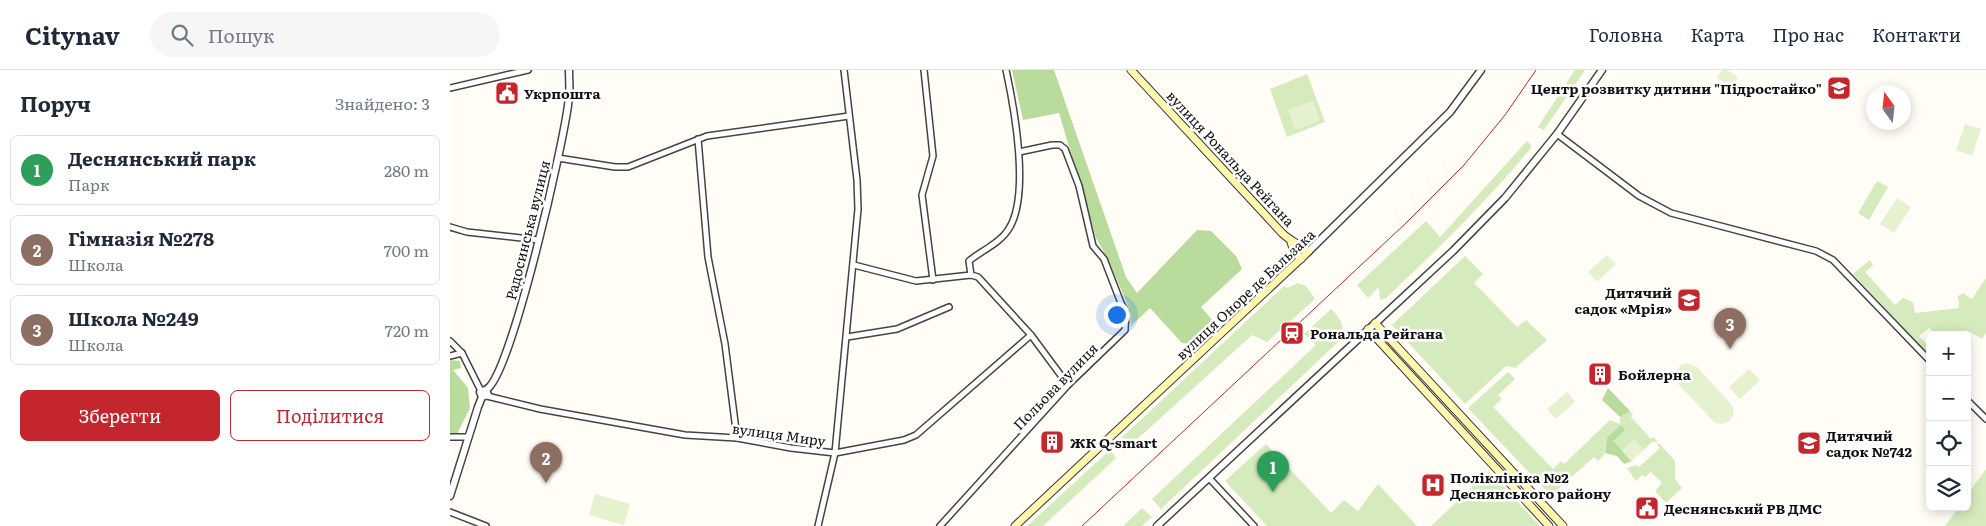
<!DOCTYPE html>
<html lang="uk">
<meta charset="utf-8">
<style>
body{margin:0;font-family:Literata,serif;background:#f6f6f7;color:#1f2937}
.controls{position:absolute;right:15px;bottom:15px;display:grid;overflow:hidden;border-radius:8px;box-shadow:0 2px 12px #0003}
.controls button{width:45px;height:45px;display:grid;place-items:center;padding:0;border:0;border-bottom:1px solid #e0e1e3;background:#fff;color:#1f2937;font:25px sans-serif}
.compass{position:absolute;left:1416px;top:15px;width:45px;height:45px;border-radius:50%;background:#fff;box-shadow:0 2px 12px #0003;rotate:345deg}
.you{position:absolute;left:666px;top:244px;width:18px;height:18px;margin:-12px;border:4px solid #fff;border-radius:50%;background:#1a73e8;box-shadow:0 0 0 8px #1a73e833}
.badge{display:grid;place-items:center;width:32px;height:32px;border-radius:50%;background:#c4262e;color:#fff;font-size:16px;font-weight:700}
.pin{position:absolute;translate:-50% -41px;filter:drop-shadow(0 1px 2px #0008)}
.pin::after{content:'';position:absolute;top:26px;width:18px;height:15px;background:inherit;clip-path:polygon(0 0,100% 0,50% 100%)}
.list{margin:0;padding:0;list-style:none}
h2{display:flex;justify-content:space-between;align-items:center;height:65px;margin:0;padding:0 20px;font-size:21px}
h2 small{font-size:16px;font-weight:400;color:#747a83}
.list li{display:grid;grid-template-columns:32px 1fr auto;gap:15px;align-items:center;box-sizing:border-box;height:70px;margin:0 10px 10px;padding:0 10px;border:1px solid #e0e1e3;border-radius:8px}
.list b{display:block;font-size:19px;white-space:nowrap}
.list p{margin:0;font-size:16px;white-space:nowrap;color:#747a83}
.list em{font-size:16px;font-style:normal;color:#747a83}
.actions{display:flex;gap:10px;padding:15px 20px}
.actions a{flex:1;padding:11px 0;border:1px solid #c4262e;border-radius:8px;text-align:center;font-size:18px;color:#c4262e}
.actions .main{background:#c4262e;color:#fff}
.icon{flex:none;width:28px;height:28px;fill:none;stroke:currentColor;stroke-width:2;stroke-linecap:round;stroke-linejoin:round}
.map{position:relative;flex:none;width:1536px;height:456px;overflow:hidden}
header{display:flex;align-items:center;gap:30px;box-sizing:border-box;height:70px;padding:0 25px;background:#fff;border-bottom:1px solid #e0e1e3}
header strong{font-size:24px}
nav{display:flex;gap:28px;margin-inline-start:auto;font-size:18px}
.search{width:350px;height:45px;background:#f6f6f7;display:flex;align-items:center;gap:12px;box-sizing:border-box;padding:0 18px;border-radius:28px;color:#747a83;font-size:19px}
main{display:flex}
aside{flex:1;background:#fff}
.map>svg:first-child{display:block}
.green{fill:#d5ebbd}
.forest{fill:#b9dc9c}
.pitch{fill:#e6f2cf}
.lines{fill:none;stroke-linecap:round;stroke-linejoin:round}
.minor-casing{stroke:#444;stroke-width:8}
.tertiary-casing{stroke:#444;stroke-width:9}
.secondary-casing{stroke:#333;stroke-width:9}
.minor{stroke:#fff;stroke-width:5}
.tertiary{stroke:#fff;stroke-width:6}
.secondary{stroke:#fff6b0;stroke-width:7}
.tram{stroke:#c4262e;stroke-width:1}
.labels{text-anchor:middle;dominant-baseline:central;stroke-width:5;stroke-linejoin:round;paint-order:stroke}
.poi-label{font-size:14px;font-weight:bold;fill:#111;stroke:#fff;text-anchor:start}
.street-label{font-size:14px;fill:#111;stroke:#fff}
</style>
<header>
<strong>Citynav</strong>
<div class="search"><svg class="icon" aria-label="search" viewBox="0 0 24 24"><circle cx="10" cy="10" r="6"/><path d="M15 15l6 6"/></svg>Пошук</div>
<nav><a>Головна</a><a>Карта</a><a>Про нас</a><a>Контакти</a></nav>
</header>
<main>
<aside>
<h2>Поруч<small>Знайдено: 3</small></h2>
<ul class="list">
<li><span class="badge" style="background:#2e9e5b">1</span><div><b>Деснянський парк</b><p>Парк</p></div><em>280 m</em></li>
<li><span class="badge" style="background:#8d6e63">2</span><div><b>Гімназія №278</b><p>Школа</p></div><em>700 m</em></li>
<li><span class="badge" style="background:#8d6e63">3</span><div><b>Школа №249</b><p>Школа</p></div><em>720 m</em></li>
</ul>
<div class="actions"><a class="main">Зберегти</a><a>Поділитися</a></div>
</aside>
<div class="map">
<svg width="1536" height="456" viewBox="0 0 1536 456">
<rect width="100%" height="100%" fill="#fffdf5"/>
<g class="green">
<polygon points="1125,0 1135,0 1094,60 1088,57"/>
<polygon points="857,4 875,52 837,67 820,19"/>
<path d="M1077 71 1081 75V78C1036 132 987 180 936 228L930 230 929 217 918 228 907 215 976 151 990 167Z"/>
<polygon points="1427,111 1438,117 1419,150 1408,143"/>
<polygon points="1015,186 1033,204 1024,213 1067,257 1076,250 1097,270 1065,298 1056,296 1015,334 942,255"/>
<polygon points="1420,190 1423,195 1415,202 1445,235 1453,228 1463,232 1465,243 1509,238 1508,226 1513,223 1522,229 1536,208 1536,263 1532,269 1516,260 1512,265 1486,265 1479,258 1469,266 1480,278 1480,286 1403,204"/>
<polygon points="848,213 856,216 865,229 817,272 802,265 673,382 667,372 834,216 837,218"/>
<path d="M881 239C892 250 897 258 888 272L711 439 702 429 866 275 854 264Z"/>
<polygon points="1058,302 1065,309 1048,325 1052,329 1043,337 1103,399 1111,391 1114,394 1160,350 1170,354 1170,347 1180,341 1183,344 1181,347 1201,369 1204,367 1207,372 1206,373 1203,371 1182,391 1193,379 1184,370 1172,381 1157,368 1154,385 1148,391 1144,387 1107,420 1111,425 1105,430 1018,338"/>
<polygon points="1209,373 1225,391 1225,409 1232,418 1216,433 1205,421 1212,413 1201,402 1195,407 1192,405 1186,411 1177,398 1186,395 1189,397 1210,378 1207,375"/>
<polygon points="816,374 881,443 894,430 908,441 928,414 967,456 817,456 775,411"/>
<polygon points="660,380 666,388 593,456 577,456"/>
<polygon points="1536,399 1536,456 1495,456 1509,437 1517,437 1517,425"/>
<polygon points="1039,401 1090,456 981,456"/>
<polygon points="692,438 702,447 692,456 673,456"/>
</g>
<g class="forest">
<polygon points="562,0 604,0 676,207 687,223 747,160 761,161 786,186 792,199 751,237 763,251 765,260 747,275 732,273 700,238 681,256 680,240 657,187 646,168 609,43 573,50"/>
<polygon points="0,290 10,291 11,298 3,300 18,318 20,338 6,366 0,364"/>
<polygon points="1158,318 1180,341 1170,347 1152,330"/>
<polygon points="1171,355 1175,360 1163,371 1182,391 1174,394 1167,386 1155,383 1157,368"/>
</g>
<g class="pitch">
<polygon points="1272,0 1277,0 1288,7 1283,17 1267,8"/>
<polygon points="863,31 870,51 845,60 838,40"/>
<polygon points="1515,54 1531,59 1522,86 1506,80"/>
<polygon points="1447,128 1461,137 1444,163 1430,154"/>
<polygon points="1157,185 1166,194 1147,212 1138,202"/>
<path d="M1236 293 1247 297 1282 335C1287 348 1277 358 1264 352L1229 315 1225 304 1229 297Z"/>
<polygon points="1299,299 1310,310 1290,329 1279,317"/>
<polygon points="1117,322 1125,332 1106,349 1097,339"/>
<polygon points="1184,369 1194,379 1181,391 1172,381"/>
<polygon points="145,424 180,434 174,455 139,445"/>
</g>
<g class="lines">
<g class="minor-casing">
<g id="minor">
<polyline points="474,0 483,86 472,125 483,210"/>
<polyline points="0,18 78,0"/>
<polyline points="1107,64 1189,126 1221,143 1366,181 1383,190 1480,291"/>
<polyline points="248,69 258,187 275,274 287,368"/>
<polyline points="108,88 165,97 178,97 257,66 399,46"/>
<polyline points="0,157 17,162 89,170"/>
<polyline points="404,195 466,211 521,205 528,207 581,265 618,315"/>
<path d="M521 205 519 191C531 181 550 173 558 160 581 127 564 37 556 0"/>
<polyline points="397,267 447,259 499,237"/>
<polyline points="0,271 12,283 31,321"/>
<polyline points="0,286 12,283"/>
<polyline points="37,326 90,339 235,365 287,368 341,378 385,383 454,370 466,365 581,265"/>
<polyline points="1517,330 1536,349"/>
<polyline points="0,367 17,367"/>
<polyline points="759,408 804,456"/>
<polyline points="0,442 36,456"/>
<polyline points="368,456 385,383 408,139 407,110 394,0"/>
<polyline points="490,456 618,315 675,260 676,242 671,233 654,189 643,176 629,116 615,79 610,75 602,75 569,82"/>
</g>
</g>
<g class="tertiary-casing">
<g id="tertiary">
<polyline points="858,182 1000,42 1031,0"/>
<path d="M32 327 30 322C32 320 35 321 37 319 61 305 116 65 119 27 120 18 119 9 119 0"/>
<polyline points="0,426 28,337 32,327 38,325 36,320"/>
<polyline points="707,456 1003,181 1055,128 1107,64 1152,0"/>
</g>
</g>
<g class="secondary-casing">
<g id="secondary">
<polyline points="841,172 844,182 851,189"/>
<polyline points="925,253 1113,456"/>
<polyline points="918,259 1099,456"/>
<path d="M565 456 858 182C850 174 840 171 832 163L681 0"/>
</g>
</g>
<use href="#minor" class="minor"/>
<use href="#tertiary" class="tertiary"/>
<use href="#secondary" class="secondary"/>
<polyline class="tram" points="632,456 956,153 1014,95 1055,45 1086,0"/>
</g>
<defs>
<g id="school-square" transform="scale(1.25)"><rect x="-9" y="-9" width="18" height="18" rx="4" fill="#c4262e" stroke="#fff"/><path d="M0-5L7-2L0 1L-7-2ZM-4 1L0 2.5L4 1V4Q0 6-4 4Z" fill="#fff"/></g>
<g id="civic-square" transform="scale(1.25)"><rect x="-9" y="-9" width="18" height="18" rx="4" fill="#c4262e" stroke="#fff"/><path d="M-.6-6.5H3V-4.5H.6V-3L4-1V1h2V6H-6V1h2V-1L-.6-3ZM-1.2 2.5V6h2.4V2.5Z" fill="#fff"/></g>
<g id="station-square" transform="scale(1.25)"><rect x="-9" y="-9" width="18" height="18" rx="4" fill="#c4262e" stroke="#fff"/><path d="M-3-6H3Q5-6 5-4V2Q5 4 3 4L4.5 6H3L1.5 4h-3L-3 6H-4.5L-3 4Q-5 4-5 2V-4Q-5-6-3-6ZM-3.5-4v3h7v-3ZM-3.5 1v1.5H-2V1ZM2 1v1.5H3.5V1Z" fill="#fff"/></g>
<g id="building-square" transform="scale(1.25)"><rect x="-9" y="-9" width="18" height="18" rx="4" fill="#c4262e" stroke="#fff"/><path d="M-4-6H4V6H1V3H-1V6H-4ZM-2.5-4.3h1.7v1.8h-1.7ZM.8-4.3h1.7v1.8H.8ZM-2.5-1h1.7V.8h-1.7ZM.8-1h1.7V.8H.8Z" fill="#fff"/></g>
<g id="hospital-square" transform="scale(1.25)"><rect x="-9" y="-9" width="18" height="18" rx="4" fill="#c4262e" stroke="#fff"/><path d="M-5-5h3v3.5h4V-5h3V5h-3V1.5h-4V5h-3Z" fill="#fff"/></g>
</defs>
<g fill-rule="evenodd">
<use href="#school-square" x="1389" y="18"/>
<use href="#civic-square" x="57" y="23"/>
<use href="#school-square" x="1239" y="230"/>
<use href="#station-square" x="842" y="263"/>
<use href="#building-square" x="1150" y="304"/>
<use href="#building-square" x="602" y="372"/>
<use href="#school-square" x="1359" y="373"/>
<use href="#hospital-square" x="983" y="415"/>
<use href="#civic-square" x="1197" y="438"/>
</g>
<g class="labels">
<g class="poi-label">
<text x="1372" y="18" text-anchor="end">Центр розвитку дитини "Підростайко"</text>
<text x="74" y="23">Укрпошта</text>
<text x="1222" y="222" text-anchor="end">Дитячий<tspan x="1222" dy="16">садок «Мрія»</tspan></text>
<text x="860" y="263">Рональда Рейгана</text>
<text x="1168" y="304">Бойлерна</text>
<text x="1376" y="365">Дитячий<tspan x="1376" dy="16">садок №742</tspan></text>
<text x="620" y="372">ЖК Q-smart</text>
<text x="1000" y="407">Поліклініка №2<tspan x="1000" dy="16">Деснянського району</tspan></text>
<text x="1214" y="438">Деснянський РВ ДМС</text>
</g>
<g class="street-label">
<text transform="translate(781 88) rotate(47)">вулиця Рональда Рейгана</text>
<text transform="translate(77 160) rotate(-76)">Радосинська вулиця</text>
<text transform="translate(795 224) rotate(-43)">вулиця Оноре де Бальзака</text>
<text transform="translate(605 316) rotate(-46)">Польова вулиця</text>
<text transform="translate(329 364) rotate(8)">вулиця Миру</text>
</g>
</g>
</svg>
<div class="controls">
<button>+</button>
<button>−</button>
<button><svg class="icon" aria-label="locate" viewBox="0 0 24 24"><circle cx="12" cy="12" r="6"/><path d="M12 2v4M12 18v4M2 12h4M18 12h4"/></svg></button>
<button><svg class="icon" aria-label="layers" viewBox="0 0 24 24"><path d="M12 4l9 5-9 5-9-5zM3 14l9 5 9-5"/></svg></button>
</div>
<svg class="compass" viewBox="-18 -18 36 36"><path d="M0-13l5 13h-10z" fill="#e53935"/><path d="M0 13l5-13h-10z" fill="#747a83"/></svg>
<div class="you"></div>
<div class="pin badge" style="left:823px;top:422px;background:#2e9e5b">1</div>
<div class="pin badge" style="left:96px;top:413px;background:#8d6e63">2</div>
<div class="pin badge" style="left:1280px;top:279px;background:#8d6e63">3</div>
</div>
</main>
